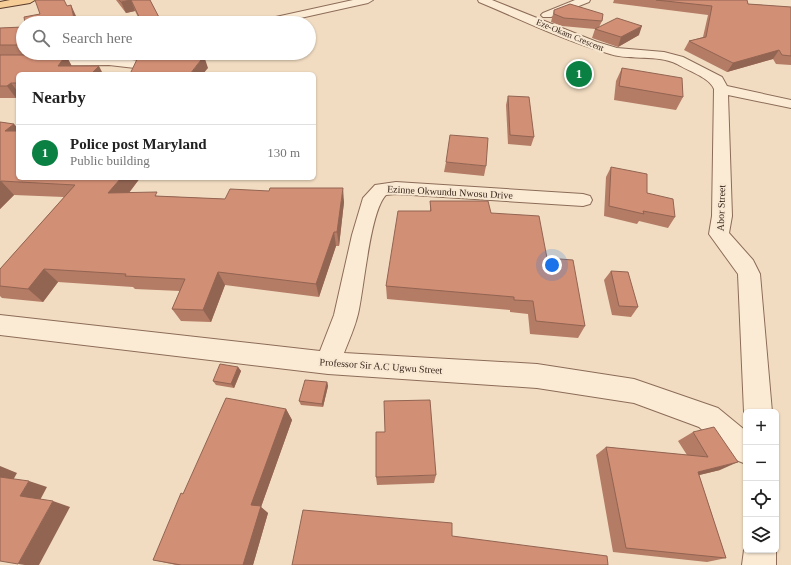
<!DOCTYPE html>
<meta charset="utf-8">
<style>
body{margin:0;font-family:"Times New Roman",serif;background:#f6f6f6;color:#222}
.controls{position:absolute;right:12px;bottom:12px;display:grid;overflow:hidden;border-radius:6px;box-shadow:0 1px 3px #0004}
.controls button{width:36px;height:36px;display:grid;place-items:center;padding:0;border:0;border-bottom:1px solid #e0e0e0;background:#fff;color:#222;font:20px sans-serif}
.you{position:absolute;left:552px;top:265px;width:14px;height:14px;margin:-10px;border:3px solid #fff;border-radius:50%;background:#1a73e8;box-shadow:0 0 0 6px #1a73e833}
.badge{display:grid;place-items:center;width:26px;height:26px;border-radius:50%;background:#0b8043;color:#fff;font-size:13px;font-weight:700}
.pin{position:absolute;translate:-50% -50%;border:2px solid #fff;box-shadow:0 1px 4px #0006}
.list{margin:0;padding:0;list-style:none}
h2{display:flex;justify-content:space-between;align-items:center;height:52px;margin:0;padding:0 16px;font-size:17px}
h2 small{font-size:13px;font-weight:400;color:#767676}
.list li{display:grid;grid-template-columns:26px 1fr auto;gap:12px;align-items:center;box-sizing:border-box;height:56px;padding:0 16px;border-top:1px solid #e0e0e0}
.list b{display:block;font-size:15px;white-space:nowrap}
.list p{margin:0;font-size:13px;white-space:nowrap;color:#767676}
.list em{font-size:13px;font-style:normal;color:#767676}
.icon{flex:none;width:22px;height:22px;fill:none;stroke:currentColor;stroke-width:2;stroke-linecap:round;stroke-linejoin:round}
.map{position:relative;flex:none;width:791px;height:565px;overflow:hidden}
.search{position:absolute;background:#fff;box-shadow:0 1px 3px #0004;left:16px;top:16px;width:300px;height:44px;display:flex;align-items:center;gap:10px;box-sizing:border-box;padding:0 14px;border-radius:22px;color:#767676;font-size:15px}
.panel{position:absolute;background:#fff;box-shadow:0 1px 3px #0004;left:16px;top:72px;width:300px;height:108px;border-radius:6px}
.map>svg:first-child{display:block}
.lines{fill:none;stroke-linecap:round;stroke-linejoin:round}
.minor-casing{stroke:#8c6c58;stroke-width:2}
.major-casing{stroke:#593b2c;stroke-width:2}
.minor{fill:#fbebd5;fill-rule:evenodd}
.major{fill:#f6cc97;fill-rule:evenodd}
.wall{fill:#b47b65}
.shaded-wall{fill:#926452}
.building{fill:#d18f75;stroke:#926452}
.labels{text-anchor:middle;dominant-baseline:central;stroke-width:4;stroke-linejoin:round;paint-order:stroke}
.far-street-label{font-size:9px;fill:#3a271d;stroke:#f8e8d2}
.street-label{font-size:10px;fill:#3a271d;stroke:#f8e8d2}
</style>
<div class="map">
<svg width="791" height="565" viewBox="0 0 791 565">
<rect width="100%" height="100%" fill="#f1dcc1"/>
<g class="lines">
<g class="minor-casing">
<g id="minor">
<polygon points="353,0 373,0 368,3 278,23 256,23 258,21 262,20"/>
<path d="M478 0H492L597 42 617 48 664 52 683 57 722 77 727 86 791 100V108L728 95 732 216 729 233 753 260 760 274 772 412H746V416L744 412 738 274 709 234 712 216 714 89C709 77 688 71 677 64 657 54 632 61 610 54 565 41 522 20 479 2Z"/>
<polygon points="575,0 590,0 589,2 551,17 543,17 541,15 543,13"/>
<polygon points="109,57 140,61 142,64 140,67 135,68 109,65 0,66 0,58"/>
<path d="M396 182 583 194 590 196 592 200 590 204 583 206 396 194 386 195C370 211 364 289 358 314 355 327 349 340 344 353L537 364 634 379 718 408 746 431V464L736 460 699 427 634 403 537 388 328 374 0 335V315L320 351 334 315 352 235 363 198 375 185Z"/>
<polygon points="746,544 746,550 776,549 776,565 742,565 744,550"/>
</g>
</g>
<g class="major-casing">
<polygon id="major" points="10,0 35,0 30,3 0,8 0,2"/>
</g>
<use href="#minor" class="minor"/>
<use href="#major" class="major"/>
</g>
<g class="wall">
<polygon points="116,0 150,0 162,23 141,23 135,11 126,13"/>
<polygon points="614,0 747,0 748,4 791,7 791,65 776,64 773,59 727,72 684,50 689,41 703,37 708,15 613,3"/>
<polygon points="554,10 602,21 599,27 639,35 618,47 592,38 595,29 562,26 551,22"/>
<polygon points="23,27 23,53 83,53 81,56 66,56 72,66 18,74 18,97 16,98 0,98 0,28"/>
<polygon points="622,68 683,97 676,110 614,100 616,81"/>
<polygon points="508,96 534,137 531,146 508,144 506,105"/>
<polygon points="0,122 14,124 18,129 18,178 140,178 129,193 159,196 225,199 344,202 339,246 336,246 319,297 225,285 211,322 181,321 172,309 180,291 135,289 133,287 58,282 43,302 2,298 0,296 0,269 64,197 14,195 0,209"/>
<polygon points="446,162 486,166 484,176 444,172"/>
<polygon points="611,167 647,193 675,217 668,228 639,221 637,224 604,216 606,177"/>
<polygon points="430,201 491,213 547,258 585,326 578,338 530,334 528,314 510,312 510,310 387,299 386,286 430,211"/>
<polygon points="611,271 638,307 631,317 612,315 604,280"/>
<polygon points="238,367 241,371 234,388 216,385 213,381"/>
<polygon points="327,382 328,386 323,407 301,405 299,401"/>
<polygon points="286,409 292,420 261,507 268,513 253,565 176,565 153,560 183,494"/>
<polygon points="693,432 720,470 699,475 726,558 707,562 613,552 596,455 606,447 687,455 678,441"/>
<polygon points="436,475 434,483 377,485 376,477"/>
</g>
<g class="shaded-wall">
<polygon points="131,0 135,11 126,13 121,2"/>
<polygon points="71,5 76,16 78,23 75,23"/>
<polygon points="642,26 639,35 618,47 621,37"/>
<polygon points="779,50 773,59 727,72 733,63"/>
<polygon points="164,53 172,53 168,67 163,55"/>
<polygon points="66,55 72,67 58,66"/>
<polygon points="204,56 208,68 203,74 190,74"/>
<polygon points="99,66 103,74 91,74"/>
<polygon points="11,83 18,92 18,97 16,98 7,86"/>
<polygon points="14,124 18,129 18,143 5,131"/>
<polygon points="121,178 140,178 118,207 108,193"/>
<polygon points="1,181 14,195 0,209 0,182"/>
<polygon points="343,188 344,202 339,246 337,232"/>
<polygon points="334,232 336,246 319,297 316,284"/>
<polygon points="44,269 58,282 43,302 28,289"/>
<polygon points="218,272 225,285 211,322 203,310"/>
<polygon points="238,367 241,371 234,388 231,384"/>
<polygon points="327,382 328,386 323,407 322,404"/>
<polygon points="286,409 292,420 261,507 268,513 253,565 243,565 251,505"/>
<polygon points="738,462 720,470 683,479 698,472"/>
<polygon points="0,466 17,473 12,482 0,478"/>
<polygon points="29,481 47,487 39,502 20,496"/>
<polygon points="53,501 70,507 39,565 25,565 18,564"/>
</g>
<g class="building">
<polygon points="35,0 64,0 67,6 71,5 75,23 25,23 24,17 40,14"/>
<polygon points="119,0 150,0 162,23 142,23 131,0 121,2"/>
<polygon points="656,0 747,0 748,4 791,7 791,56 782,55 779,50 733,63 689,41 706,37 712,6"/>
<polygon points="570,4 603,14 602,21 564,18 554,14 554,10"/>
<polygon points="617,18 642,26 621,37 595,29"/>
<polygon points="23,27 23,45 0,45 0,28"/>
<polygon points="140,53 164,53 163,55 204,56 190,74 130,74"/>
<polygon points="0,55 66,55 58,66 99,66 91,74 18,74 18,83 11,83 7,86 0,86"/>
<polygon points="622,68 682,78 683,97 619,86"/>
<polygon points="508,96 529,97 534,137 510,135"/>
<polygon points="0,122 14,124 5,131 18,131 18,178 121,178 108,193 157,192 155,196 225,199 230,189 269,191 270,188 343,188 337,232 334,232 316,284 218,272 203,310 172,309 185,279 125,276 126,274 44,269 28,289 0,286 0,269 75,185 1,181 0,182"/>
<polygon points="450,135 488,138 486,166 446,162"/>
<polygon points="611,167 647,174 647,193 673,199 675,217 643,211 644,214 609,206"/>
<polygon points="430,201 488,201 491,213 539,216 547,258 573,260 585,326 536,321 533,301 514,300 514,297 386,286 398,211 431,211"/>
<polygon points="611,271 628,272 638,307 619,306"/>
<polygon points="220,364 238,367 231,384 213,381"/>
<polygon points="305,380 327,382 322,404 299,401"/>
<polygon points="226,398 286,409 251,505 261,506 243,565 181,565 153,560 181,493 183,494"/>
<polygon points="430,400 436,475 376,477 376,432 385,432 384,401"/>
<polygon points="714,427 738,462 698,472 726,558 626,548 606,447 708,457 693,432"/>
<polygon points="0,477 29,481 20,496 53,501 18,564 0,561"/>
<polygon points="303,510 452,523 452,536 607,556 608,565 292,565"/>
</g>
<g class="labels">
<g class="far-street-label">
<text transform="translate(570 35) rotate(22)">Eze-Okam Crescent</text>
</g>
<g class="street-label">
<text transform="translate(450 192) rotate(3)">Ezinne Okwundu Nwosu Drive</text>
<text transform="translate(721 208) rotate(-88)">Abor Street</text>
<text transform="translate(381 366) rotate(4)">Professor Sir A.C Ugwu Street</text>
</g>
</g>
</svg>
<div class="controls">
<button>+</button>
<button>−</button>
<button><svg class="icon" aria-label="locate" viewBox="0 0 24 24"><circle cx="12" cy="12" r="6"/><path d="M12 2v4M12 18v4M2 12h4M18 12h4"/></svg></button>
<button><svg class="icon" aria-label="layers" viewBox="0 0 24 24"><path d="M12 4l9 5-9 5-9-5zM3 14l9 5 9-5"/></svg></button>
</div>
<div class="you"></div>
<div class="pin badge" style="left:579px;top:74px">1</div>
<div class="search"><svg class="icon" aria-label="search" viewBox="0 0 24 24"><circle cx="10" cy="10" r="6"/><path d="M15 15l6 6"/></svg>Search here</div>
<section class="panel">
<h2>Nearby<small></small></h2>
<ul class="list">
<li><span class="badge">1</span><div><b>Police post Maryland</b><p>Public building</p></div><em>130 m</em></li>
</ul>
</section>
</div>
